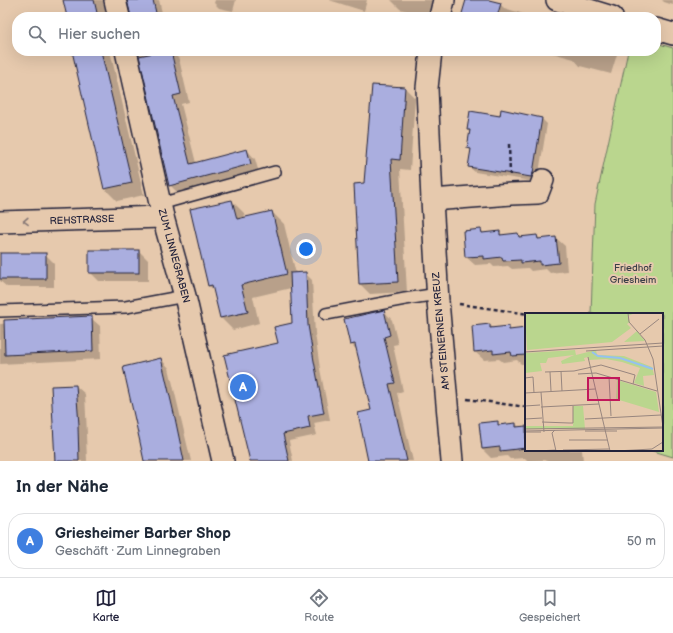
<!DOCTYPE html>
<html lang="de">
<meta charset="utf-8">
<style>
body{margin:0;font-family:"Balsamiq Sans",sans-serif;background:#f2f2f3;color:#1f2937}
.you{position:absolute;left:306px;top:249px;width:14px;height:14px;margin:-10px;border:3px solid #fff;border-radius:50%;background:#1a73e8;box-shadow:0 0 0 6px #1a73e833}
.badge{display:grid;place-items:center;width:26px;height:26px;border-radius:50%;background:#22223b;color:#fff;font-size:13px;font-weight:700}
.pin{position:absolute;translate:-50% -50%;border:2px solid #fff;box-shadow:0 1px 4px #0006}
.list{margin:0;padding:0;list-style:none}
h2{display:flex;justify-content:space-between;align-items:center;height:52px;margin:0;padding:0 16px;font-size:17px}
h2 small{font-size:13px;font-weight:400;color:#747a83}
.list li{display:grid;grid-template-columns:26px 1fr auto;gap:12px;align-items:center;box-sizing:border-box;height:56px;margin:0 8px 8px;padding:0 8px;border:1px solid #e0e1e3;border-radius:16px}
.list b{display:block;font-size:15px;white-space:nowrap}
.list p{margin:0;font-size:13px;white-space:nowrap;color:#747a83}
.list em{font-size:13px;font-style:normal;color:#747a83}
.icon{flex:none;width:22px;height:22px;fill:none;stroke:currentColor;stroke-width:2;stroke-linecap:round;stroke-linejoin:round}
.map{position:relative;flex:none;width:673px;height:461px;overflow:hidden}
.search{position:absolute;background:#fff;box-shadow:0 4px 16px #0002;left:12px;right:12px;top:12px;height:44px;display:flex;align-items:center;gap:10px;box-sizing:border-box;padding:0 14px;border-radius:16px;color:#747a83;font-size:15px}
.sheet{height:116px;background:#fff}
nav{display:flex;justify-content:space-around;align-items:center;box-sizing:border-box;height:56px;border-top:1px solid #e0e1e3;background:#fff;font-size:11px;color:#747a83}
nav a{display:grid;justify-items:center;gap:2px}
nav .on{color:#22223b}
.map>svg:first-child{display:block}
.green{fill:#bad68e;stroke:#6e7c64}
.shadow{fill:#0003}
.building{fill:#aaaedf;stroke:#22223b}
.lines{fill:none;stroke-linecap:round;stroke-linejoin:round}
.service-casing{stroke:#22223b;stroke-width:14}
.minor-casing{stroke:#22223b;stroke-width:24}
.path{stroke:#22223b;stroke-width:2.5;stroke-dasharray:4 3;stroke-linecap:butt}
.service{stroke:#e6c9ad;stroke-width:11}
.minor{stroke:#e6c9ad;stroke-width:21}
.oneway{stroke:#847674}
.labels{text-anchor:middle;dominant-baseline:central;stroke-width:4;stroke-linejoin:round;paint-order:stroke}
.street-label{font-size:10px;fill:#22223b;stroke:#e6c9ad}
.park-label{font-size:10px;fill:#393d47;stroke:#e6c9ad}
.inset-river{fill:none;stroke:#95c1ef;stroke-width:2}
.inset-road{fill:none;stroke:#98867f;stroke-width:1}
.view{fill:#c2185b;fill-opacity:0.15;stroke:#c2185b;stroke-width:2}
.inset-edge{fill:none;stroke:#22223b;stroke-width:2}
</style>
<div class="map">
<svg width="673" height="461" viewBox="0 0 673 461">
<rect width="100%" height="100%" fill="#e6c9ad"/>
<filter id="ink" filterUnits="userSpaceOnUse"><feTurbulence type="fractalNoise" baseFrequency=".025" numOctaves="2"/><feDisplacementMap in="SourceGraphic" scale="8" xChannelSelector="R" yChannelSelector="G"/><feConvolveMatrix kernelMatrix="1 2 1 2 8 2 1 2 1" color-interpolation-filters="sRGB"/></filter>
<g filter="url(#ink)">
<polygon class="green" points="656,43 673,48 673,457 650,450 662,450 662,314 591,314 595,204 628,51 656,51"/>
<g class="shadow">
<polygon points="64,0 103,0 107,17 68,17"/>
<polygon points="128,0 159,0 163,17 132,17"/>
<polygon points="215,0 236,0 233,11 219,8 214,3"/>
<polygon points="329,0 367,0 364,11"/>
<polygon points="391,0 433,0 428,17 400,9"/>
<polygon points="467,0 486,0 500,4 504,8 534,17 462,17"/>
<polygon points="662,0 673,0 673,5 664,2"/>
<polygon points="73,51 110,51 144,195 117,201 105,189"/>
<polygon points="139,51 171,51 179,59 189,102 181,104 196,163 247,150 255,159 259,173 179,194 170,185"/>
<polygon points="545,51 618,51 611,74 580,66 574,59"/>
<polygon points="405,88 415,98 410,170 400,169 407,292 370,294 360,284 355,185 365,184"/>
<polygon points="500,117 542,119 547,124 538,179 537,182 475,172 469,167 472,151 468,148 471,133 468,130"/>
<polygon points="232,201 244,213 245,218 272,212 284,224 296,274 305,273 312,280 315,333 320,369 330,420 314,423 317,435 289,441 293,461 251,461 279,344 293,324 291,288 253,297 259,323 233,330 221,318 215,291 209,286"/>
<polygon points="481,230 484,234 499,232 503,236 518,234 521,237 537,236 540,239 556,238 565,246 567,271 550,273 546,269 531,271 528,268 512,269 508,266 494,267 491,264 475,265 466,257"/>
<polygon points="90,251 139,251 148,260 148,281 99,281 90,272"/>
<polygon points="0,254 45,254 54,263 54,287 7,287 0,281"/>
<polygon points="384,311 392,320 398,344 393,345 403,391 397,393 413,461 370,461 372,411 358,351 351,344"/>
<polygon points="91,318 100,326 101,359 0,364 0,324"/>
<polygon points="490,325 493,328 508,327 512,331 526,329 526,364 521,364 517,360 503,362 499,359 484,360 475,352"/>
<polygon points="161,359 169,368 191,461 146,461"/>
<polygon points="76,386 85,394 87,434 86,434 87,461 54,461 54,452 55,452"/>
<polygon points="497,422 500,426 516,424 520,428 526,427 526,450 582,450 583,461 546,461 544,460 528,461 525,458 510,459 507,456 491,458 482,449"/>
</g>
<g class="building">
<polygon points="63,0 94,0 98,17 67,17"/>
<polygon points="127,0 153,0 157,17 131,17"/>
<polygon points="466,0 489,0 501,3 497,17 461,17"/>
<polygon points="72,51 101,51 132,183 104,189"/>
<polygon points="163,51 171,51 181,94 173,96 190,164 247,149 251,164 169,186 139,56"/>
<polygon points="372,85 405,87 400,160 391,159 398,282 359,284 354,184 364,183"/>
<polygon points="501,109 542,118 533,173 531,177 468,167 471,149 467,148 470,130 467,130 470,111 500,116"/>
<polygon points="232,200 237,219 272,211 287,274 241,285 248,312 220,318 212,285 208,286 190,209"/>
<polygon points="481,229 482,233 500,231 500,235 518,233 519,237 537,235 538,239 556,237 559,263 540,265 540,261 521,263 521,260 503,261 502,257 484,259 484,256 465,257 463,231"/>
<rect x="89" y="250" width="50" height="23"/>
<rect x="0" y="253" width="46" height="26"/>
<polygon points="306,272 308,325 314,361 324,413 308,416 310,428 283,434 289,461 250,461 224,355 278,343 274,327 292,323 290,273"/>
<polygon points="384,310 390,335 384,337 395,383 389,384 407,461 368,461 358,413 371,410 355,344 350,345 344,319"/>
<polygon points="92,316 93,351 5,355 4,320"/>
<polygon points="490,324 490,328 509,326 509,330 526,328 526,355 512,356 511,352 493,354 493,350 474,352 472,326"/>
<polygon points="161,358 175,418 184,461 144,461 140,442 123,367"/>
<polygon points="76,385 79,425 78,426 79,461 55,461 51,386"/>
<polygon points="498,421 498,425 516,423 516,427 526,426 526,448 500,451 500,447 482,449 479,423"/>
</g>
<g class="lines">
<g class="service-casing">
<g id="service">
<polyline points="160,204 275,172"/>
<polyline points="0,311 126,307 185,296"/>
<polyline points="326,314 405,299 438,294"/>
</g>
</g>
<g class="minor-casing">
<g id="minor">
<polyline points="115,0 119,17"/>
<polyline points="557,0 612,17"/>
<polyline points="440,17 444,0"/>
<polyline points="656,29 673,34"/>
<polyline points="126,51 163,217 185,296 223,461"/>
<polyline points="431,51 427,88 432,200 438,301 452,461"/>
<polyline points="432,200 511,194 538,193 543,180"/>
<polyline points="0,222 163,217"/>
</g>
</g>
<g class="path">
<polyline points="509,144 510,175"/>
<polyline points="459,304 529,314"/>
<polyline points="467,399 526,407"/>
</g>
<use href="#service" class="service"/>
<use href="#minor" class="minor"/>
</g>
<defs><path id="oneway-chevron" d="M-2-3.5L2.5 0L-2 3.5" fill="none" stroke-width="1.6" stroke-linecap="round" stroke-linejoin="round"/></defs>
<use class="oneway" href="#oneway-chevron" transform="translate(26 221) rotate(178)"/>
</g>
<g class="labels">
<g class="street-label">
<text transform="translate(82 220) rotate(-2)">REHSTRASSE</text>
<text transform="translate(174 256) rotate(75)">ZUM LINNEGRABEN</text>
<text transform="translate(441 331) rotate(-95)">AM STEINERNEN KREUZ</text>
</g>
<g class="park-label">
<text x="633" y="268">Friedhof<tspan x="633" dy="12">Griesheim</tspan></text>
</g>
</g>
<g transform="translate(525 313)">
<rect width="138" height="138" fill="#e6c9ad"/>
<path d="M0 0H110L103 3 105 9 102 11 106 15 87 29 2 37ZM112 18 120 28 99 29ZM50 37 51 42 71 37 72 42 99 43 127 54 129 62 118 63 119 73 109 70 115 55 97 49 81 46 64 47 63 44 59 45 60 48 37 51 36 48 49 42 23 45 21 50H15L17 58 0 60V40ZM92 67 131 79 134 99 91 86ZM48 93H58L60 116H0V113H48Z" fill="#bad68e"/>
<path class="inset-river" d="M67 39 73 43 95 45 128 56"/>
<path class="inset-road" d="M103 0 104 9 120 27 128 46 138 114M115 21 134 6M61 38 138 33M0 39 138 30M63 44 85 138M36 58 37 78M20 59 49 58 76 52 110 62 108 71M25 59 26 78M53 61 71 60 132 78M84 64 86 103M0 65 8 64 9 80M16 79 19 119M0 80 70 76M0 93 15 92M16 94 74 91M0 106 17 105M60 106 136 102M17 109 44 110M44 110H48V93M0 116 138 114M30 117 27 120 31 138M0 118 138 115M60 118H92M0 119H16M44 127H82M38 137 84 136M12 138 31 137M91 138 127 136 138 129"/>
<path class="view" d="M63 65H94V87H63Z"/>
<rect width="138" height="138" class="inset-edge"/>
</g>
</svg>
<div class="you"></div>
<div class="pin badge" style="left:243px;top:387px;background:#3f7fe0">A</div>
<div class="search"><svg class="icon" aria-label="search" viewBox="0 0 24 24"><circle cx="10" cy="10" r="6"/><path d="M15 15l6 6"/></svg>Hier suchen</div>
</div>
<section class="sheet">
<h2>In der Nähe<small></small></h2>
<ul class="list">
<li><span class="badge" style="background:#3f7fe0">A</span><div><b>Griesheimer Barber Shop</b><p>Geschäft · Zum Linnegraben</p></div><em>50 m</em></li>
</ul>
</section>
<nav>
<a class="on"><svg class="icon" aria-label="map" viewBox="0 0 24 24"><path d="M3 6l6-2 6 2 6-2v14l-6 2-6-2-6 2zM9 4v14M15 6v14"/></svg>Karte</a>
<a><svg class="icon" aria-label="directions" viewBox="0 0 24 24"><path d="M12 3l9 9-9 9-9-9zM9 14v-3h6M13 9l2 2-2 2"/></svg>Route</a>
<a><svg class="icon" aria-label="saved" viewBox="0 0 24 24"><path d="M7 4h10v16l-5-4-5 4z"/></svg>Gespeichert</a>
</nav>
